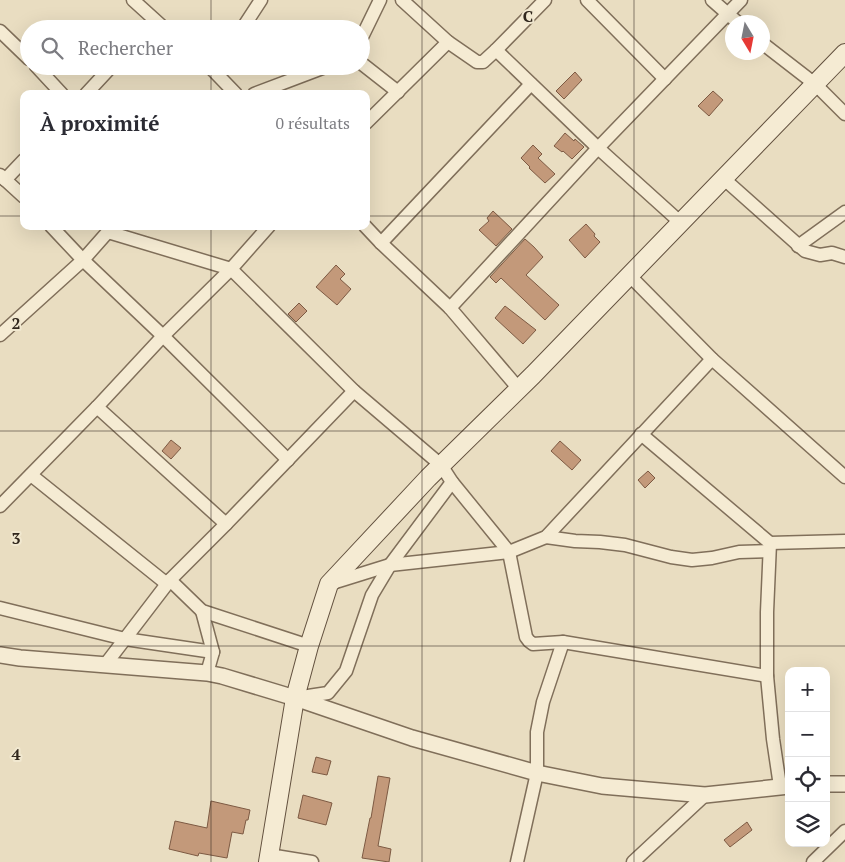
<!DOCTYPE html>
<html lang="fr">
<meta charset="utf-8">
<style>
body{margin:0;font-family:"PT Serif",serif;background:#f2f2f3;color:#2b2b33}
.controls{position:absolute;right:15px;bottom:15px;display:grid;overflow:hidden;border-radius:10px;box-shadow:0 5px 20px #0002}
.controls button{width:45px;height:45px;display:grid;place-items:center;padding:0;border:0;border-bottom:1px solid #e1e1e2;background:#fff;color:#2b2b33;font:25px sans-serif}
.compass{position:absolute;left:725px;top:15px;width:45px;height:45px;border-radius:50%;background:#fff;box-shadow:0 5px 20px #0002;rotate:170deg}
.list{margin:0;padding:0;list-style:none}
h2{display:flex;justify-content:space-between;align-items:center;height:65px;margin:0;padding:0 20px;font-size:21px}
h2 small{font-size:16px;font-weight:400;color:#7c7c81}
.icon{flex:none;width:28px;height:28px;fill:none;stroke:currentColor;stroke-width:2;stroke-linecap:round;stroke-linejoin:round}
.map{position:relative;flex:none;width:845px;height:862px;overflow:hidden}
.search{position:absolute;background:#fff;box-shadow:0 5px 20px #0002;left:20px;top:20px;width:350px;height:55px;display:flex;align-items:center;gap:12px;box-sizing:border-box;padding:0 18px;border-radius:28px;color:#7c7c81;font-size:19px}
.panel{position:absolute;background:#fff;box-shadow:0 5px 20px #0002;left:20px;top:90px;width:350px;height:140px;border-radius:10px}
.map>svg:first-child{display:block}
.building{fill:#c3997a;stroke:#7d5a43}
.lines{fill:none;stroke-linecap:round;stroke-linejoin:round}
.minor-casing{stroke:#806f5a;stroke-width:15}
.tertiary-casing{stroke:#806f5a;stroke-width:18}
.secondary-casing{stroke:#62503e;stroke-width:20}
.minor{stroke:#f5ebd3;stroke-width:12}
.tertiary{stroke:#f5ebd3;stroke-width:15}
.secondary{stroke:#f5ebd3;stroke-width:18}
.grid{fill:none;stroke:#31271d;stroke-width:1;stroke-opacity:0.55}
.grid-label{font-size:16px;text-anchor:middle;font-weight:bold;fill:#31271d;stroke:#f1e8d0;stroke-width:4;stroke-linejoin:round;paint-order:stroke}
</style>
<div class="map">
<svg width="845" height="862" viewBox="0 0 845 862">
<rect width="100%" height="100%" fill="#e9ddc1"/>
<g class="building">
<polygon points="575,72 582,80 564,99 556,91"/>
<polygon points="713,91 723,100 709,116 698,106"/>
<polygon points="565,133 574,141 575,139 584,147 572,159 563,151 562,152 554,146"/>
<polygon points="533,145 542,154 538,158 555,174 545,183 529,168 530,167 521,158"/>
<polygon points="493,211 512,229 496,246 479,230 489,221 487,218"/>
<polygon points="586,224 595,234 594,236 600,242 585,258 569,240"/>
<polygon points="525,239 534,247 543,257 526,275 559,305 545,320 501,278 496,283 490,277"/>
<polygon points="336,265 345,274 340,279 351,289 337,305 316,287"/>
<polygon points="299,303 307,311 296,322 288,314"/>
<polygon points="505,306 536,330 523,344 495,318"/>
<polygon points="171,440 181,448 171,459 162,451"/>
<polygon points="560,441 581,460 572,470 551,451"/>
<polygon points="648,471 655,478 645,488 638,480"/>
<polygon points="316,757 331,761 327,775 312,772"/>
<polygon points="378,776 390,778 378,846 391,849 389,862 362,858 370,818 371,818"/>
<polygon points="303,795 332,803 326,825 298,818"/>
<polygon points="211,801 250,810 248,820 246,820 243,834 232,832 227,858 199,853 198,856 169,849 175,821 207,828"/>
<polygon points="747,822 752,830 730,847 724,840"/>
</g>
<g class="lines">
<g class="minor-casing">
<g id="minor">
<polyline points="133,0 165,29"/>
<polyline points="402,0 448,42 477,62 483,62 496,50 598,148 680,222"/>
<polyline points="587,0 665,79"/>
<polyline points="712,0 737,22"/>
<polyline points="242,29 261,0"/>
<polyline points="0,31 29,59"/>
<polyline points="361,39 380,0"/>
<polyline points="762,43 815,84 845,114"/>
<polyline points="496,50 545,0"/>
<polyline points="361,63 398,92"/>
<polyline points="36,66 62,94"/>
<polyline points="209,66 236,94"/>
<polyline points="86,94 112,66"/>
<polyline points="254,94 328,66"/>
<polyline points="366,123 448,42"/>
<polyline points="0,175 24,197"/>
<polyline points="723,178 805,251 820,255 832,253 845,257"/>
<polyline points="5,180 24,160"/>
<polyline points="51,226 83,260 163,336 288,460"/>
<polyline points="365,226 381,243 450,308 519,389"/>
<polyline points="108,232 231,269 354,391 441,465 452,482 509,552 526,637 529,641 533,644 563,642 767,676"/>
<polyline points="381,243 531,84"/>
<polyline points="798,246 845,212"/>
<polyline points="630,276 712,359 845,477"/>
<polyline points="450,308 598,148 741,0"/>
<polyline points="0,335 83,260 113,226"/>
<polyline points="97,407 226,524"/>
<polyline points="641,434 770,543 845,541"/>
<polyline points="31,475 167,584"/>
<polyline points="0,506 97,407 163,336 231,269 269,226"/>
<polyline points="546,537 575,541 600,542 625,545 671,557 692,560 712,558 739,552 769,551"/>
<polyline points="770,543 767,612 767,676 773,739 780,786"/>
<polyline points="170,580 202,611 309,646"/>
<polyline points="329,584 390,565 509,552 546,537 712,359"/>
<polyline points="0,608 125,639 213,652"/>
<polyline points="202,611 213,652 207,673"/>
<polyline points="105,665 170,580 226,524 354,391"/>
<polyline points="295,698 328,693 346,671 372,595 390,565 452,482"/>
<polyline points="269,855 312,862"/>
<polyline points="517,862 537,773 537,732 543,702 563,642"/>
<polyline points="633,862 705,795"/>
<polyline points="813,862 845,831"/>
</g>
</g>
<g class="tertiary-casing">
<g id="tertiary">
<polyline points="0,655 20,658 207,673 222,676 295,698 412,738 537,773 602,786 705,795 789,786"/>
<polyline points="826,784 845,784"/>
</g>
</g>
<g class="secondary-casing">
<polyline id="secondary" points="268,862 295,698 309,646 329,584 428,478 533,375 845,53"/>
</g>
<use href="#minor" class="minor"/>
<use href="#tertiary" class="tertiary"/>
<use href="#secondary" class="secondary"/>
</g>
<path class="grid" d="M211 0V29M422 0V862M634 0V862M211 66V94M0 216H24M366 216H845M211 226V862M0 431H845M0 646H845"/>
<g class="grid-label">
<text x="528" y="22">C</text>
<text x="16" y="329">2</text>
<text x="16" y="544">3</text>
<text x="16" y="760">4</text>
</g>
</svg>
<div class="controls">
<button>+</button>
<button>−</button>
<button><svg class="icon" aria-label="locate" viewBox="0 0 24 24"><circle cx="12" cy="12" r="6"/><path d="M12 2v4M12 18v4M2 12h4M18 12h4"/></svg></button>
<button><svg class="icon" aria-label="layers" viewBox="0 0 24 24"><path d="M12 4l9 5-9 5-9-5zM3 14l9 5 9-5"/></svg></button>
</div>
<svg class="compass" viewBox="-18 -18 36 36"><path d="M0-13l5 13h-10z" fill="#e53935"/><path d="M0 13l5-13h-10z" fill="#7c7c81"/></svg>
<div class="search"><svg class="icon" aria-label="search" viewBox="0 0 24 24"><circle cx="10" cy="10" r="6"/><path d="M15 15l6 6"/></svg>Rechercher</div>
<section class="panel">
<h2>À proximité<small>0 résultats</small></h2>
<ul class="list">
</ul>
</section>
</div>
